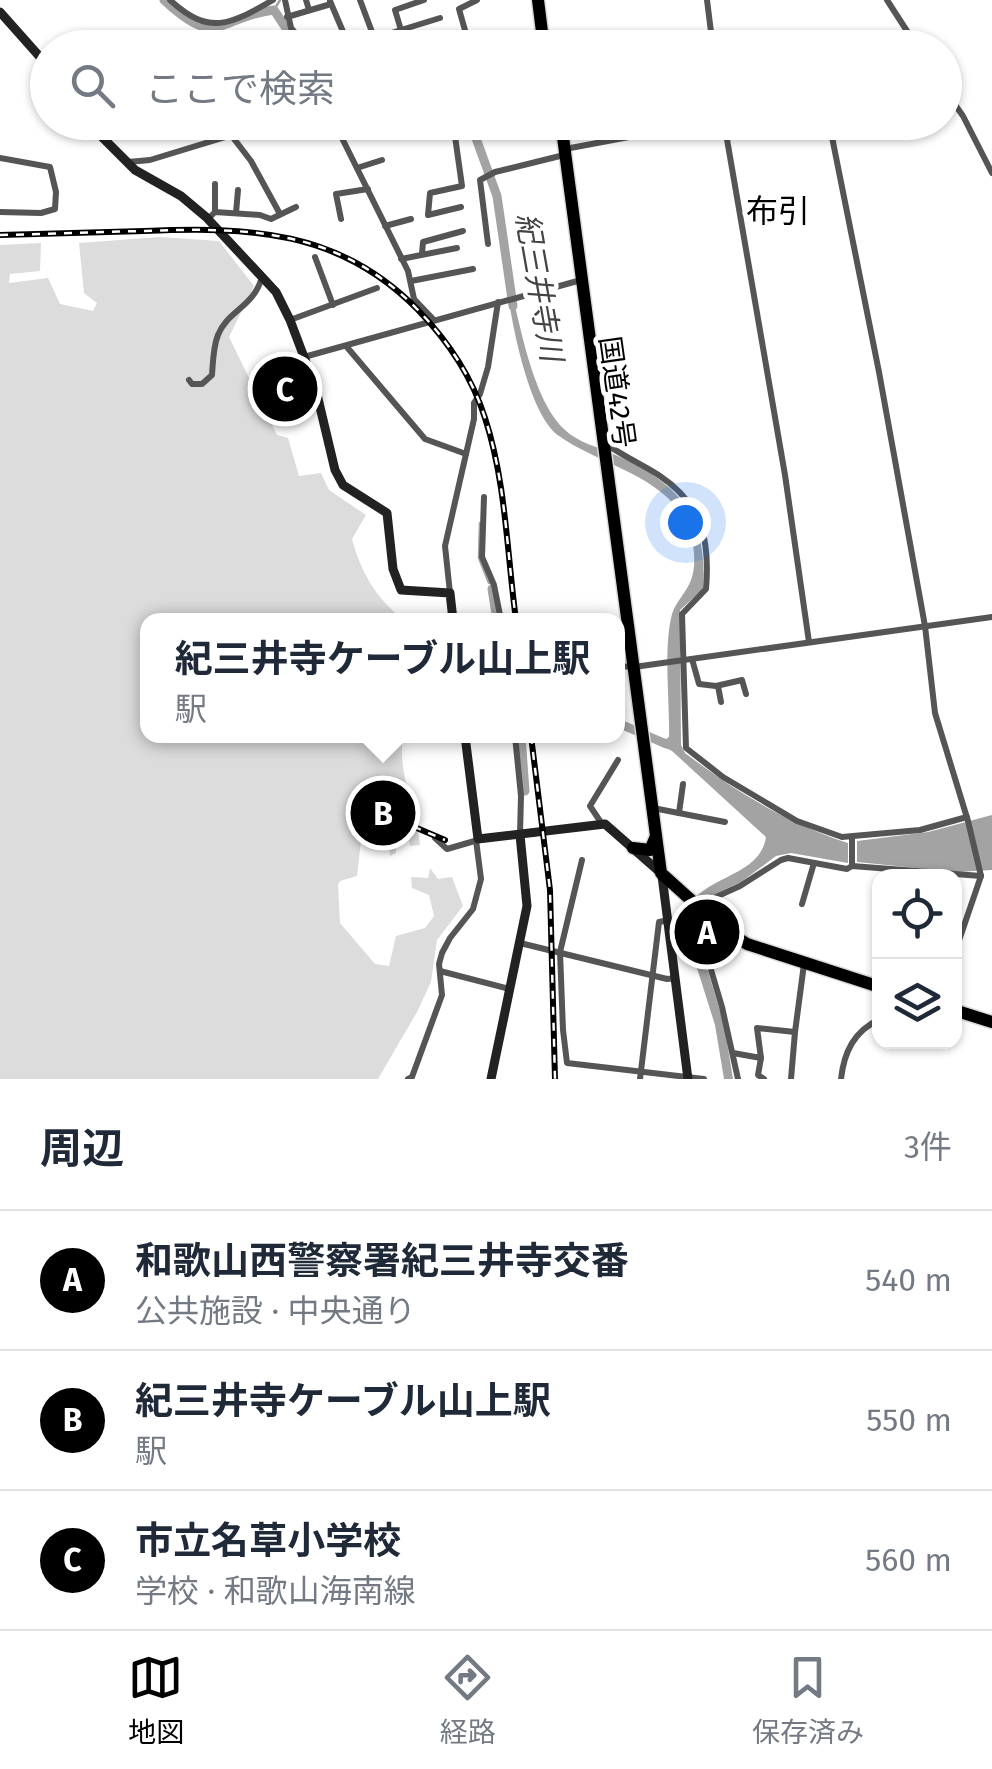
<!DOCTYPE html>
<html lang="ja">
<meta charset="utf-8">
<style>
body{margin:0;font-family:"Fira Sans","Noto Sans JP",sans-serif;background:#f6f6f7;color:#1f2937}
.controls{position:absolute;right:30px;bottom:30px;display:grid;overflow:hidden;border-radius:20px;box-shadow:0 2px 8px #0004}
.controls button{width:90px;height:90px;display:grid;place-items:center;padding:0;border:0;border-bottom:2px solid #e0e1e3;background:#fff;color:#1f2937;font:50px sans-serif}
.you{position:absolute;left:685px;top:522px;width:35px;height:35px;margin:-25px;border:8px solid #fff;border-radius:50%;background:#1a73e8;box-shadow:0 0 0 15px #1a73e833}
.badge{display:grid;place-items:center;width:65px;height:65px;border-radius:50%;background:#000;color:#fff;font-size:32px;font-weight:700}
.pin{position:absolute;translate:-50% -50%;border:5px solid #fff;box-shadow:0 2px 10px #0006}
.popup{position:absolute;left:140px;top:613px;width:485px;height:130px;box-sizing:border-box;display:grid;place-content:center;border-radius:20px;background:#fff;filter:drop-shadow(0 2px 8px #0005);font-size:32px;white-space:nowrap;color:#747a83}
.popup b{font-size:38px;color:#1f2937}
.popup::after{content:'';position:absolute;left:50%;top:100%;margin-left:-20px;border:20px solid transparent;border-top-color:#fff}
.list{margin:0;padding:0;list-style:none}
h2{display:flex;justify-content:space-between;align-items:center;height:130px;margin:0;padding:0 40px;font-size:42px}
h2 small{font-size:32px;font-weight:400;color:#747a83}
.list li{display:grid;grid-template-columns:65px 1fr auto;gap:30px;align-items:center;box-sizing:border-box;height:140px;padding:0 40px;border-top:2px solid #e0e1e3}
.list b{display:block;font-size:38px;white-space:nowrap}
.list p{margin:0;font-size:32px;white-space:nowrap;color:#747a83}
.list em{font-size:32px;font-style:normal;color:#747a83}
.icon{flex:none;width:55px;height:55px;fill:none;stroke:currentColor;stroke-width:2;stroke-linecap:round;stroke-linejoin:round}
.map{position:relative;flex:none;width:992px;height:1079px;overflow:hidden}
.search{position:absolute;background:#fff;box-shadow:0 2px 8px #0004;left:30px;right:30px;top:30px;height:110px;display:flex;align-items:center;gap:25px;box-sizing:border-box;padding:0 35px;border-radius:55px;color:#747a83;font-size:38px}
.sheet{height:550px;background:#fff}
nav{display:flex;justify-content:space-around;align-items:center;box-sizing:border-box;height:140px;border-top:2px solid #e0e1e3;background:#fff;font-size:28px;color:#747a83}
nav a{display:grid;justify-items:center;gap:5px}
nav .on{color:#000}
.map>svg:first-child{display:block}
.green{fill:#dcdcdc}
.water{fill:#a3a3a3}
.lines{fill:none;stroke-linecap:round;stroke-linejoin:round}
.stream{stroke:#a3a3a3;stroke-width:2.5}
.river{stroke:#a3a3a3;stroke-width:9}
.trunk-casing{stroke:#dbdbdb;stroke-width:15}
.minor{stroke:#555;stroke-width:6}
.secondary{stroke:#222;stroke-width:9}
.trunk{stroke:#000;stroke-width:12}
.rail-casing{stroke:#000;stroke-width:6}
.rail{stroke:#fff;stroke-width:2.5;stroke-dasharray:8;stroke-linecap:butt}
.labels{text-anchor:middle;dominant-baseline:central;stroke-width:9;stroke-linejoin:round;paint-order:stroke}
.street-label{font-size:28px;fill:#000;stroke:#fff}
.water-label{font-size:30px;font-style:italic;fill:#444;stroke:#fff}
.quarter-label{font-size:32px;fill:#000;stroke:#fff}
</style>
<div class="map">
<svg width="992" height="1079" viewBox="0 0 992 1079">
<rect width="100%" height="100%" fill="#fff"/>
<path class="green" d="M160 237 219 241 254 286 229 337 277 435 288 438 299 476 321 473 329 490 366 515 352 539C361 572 376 599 404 620H148V736H346L348 740 367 742 369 736H403C397 772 416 808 420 845L410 846 405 820H395L396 853 390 856 387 822 363 823 357 876 340 881 338 885 340 923 375 964 389 966 396 936 425 928 434 916 429 895 412 888 411 877 428 878 430 868 438 879 452 877 463 906 437 940 431 982 417 1012 378 1079H0V245L41 243 40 271 10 274 9 283 48 278 60 304 93 311 97 303 84 293 79 243Z"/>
<g class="water">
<path d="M509 301 514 302C523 339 536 404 565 430 579 443 596 446 613 454 679 482 708 517 703 589L680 610 681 745 685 753C736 792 787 823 848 843V863L791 853 776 856 741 882 708 897 693 914 695 929 724 1024 733 1079H724L715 1025 690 946 684 912C704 874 760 878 766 837L672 751 656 743 657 736 666 739 669 737C670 700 663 649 672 614 676 601 687 592 691 580 697 566 694 541 688 527 668 476 599 465 559 436 531 417 514 334 509 301Z"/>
<polygon points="992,815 992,870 957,872 857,862 857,841 928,832"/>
</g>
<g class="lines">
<g class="stream">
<polyline points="274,10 280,0"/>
<polyline points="480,523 479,558 489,583"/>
</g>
<g class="river">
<path d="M164 0C218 51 217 17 274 10L299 48"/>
<polyline points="466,122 473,130 497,196 513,306"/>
<polyline points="492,589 497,620"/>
<polyline points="618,723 666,744"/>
<polyline points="521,736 525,791"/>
</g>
<g class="trunk-casing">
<g id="trunk">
<polyline points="538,0 544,48"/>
<polyline points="561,122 661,873 722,928 747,944 880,987"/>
<polyline points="633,848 650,850 656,836"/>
<polyline points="954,1010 992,1022"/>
</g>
</g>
<g class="minor">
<path d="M170 0C209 36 230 25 273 0"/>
<polyline points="285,0 291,28 308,48"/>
<polyline points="306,0 309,10"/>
<polyline points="360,0 378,48"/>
<polyline points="707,0 713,48"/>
<polyline points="887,0 918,48"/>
<polyline points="330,1 347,41"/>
<polyline points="287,17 331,4"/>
<polyline points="401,30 395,10 424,0"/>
<polyline points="214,35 219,48"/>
<polyline points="375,38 440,18"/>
<polyline points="170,47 170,48"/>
<polyline points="470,48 459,9 477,0"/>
<polyline points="523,48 550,41"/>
<polyline points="944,89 963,116 992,173"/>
<polyline points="221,122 251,161 280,214"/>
<polyline points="334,122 408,271 414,299 434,320"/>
<polyline points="453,122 462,186 430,193 428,215 461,207"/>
<polyline points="724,122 785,475 809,642"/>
<polyline points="829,122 879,372 925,626 935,713 968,821 981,876 954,955"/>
<polyline points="565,149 709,122"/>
<polyline points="0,158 50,167 56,192 55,209 41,213 0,212"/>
<polyline points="128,162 150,160 274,122"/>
<polyline points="357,168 382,160"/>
<polyline points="215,212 215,184"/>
<polyline points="236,213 238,190"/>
<polyline points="208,219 215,212 260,215 271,219 296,207"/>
<polyline points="341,219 336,194 368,189"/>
<polyline points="385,226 411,219"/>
<polyline points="488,244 480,180 495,172 560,156"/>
<polyline points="422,254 423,242 463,231"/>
<polyline points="315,257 333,305"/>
<polyline points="401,259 457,248"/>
<polyline points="411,281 473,269"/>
<polyline points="290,320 377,288"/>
<polyline points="346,346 425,439 466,454"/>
<polyline points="304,357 581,280"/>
<path d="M189 380 192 384H202L212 375C213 363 213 347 218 335 227 311 254 307 262 277"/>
<path d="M605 443C622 456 642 464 660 476 703 505 710 541 706 589L682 614 686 748 723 777 797 821 842 837 920 830 967 817"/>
<polyline points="484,497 482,557 494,585 501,620"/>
<polyline points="450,593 445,546 474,419 474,403 480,394 488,367 498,302"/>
<polyline points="692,659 699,684 716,686 742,680 746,694"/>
<polyline points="618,666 634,667 992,617"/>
<polyline points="718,686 721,702"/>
<polyline points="515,736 521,796 520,834"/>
<polyline points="653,808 725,822"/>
<polyline points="679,813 683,784"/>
<polyline points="602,824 590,806 618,760"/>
<polyline points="435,838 447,849 478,840"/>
<polyline points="582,860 560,952 563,1030 567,1063 704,1079"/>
<polyline points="852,866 852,838"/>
<polyline points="802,904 814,863"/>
<polyline points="702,909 709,900 740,886 781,860 788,858 847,869 852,866 981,876"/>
<polyline points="703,912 700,917 701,936 722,1007 738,1079"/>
<polyline points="520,943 667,979 676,978"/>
<polyline points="440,971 510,989"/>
<polyline points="733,1053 761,1058 757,1028 795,1032 804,964"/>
<polyline points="761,1058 758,1075 764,1079"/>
<polyline points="408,1079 412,1077 442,995 439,964 442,953 450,938 473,909 481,879 476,840"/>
<polyline points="640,1079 659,922 664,921"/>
<polyline points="791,1079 795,1032"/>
<path d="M841 1079C844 1052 854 1031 880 1019"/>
</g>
<g class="secondary">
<polyline points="0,12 48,66"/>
<polyline points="87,122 135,170 181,196 206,217 276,292 290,320 315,386 335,470 343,485 387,513 393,569 401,590 450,593 453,620"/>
<polyline points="465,736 478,839 605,824 661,873"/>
<polyline points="662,876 688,1079"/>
<polyline points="491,1079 527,906 520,835"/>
</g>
<use href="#trunk" class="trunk"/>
<g class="rail-casing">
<g id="rail">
<path d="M0 235C48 234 96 232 144 231 249 227 339 229 418 310 448 341 472 377 485 418 506 482 507 554 516 620"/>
<polyline points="531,736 550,890 555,1079"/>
<polyline points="384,814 445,840"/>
</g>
</g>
<use href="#rail" class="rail"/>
</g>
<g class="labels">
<g class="street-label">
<text transform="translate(617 392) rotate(82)">国道42号</text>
</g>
<g class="water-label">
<text transform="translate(539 287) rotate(80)">紀三井寺川</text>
</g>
<g class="quarter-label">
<text x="778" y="211">布引</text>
</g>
</g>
</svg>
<div class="controls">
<button><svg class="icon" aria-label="locate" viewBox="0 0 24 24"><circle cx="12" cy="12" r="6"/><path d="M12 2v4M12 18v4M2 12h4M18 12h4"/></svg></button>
<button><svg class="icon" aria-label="layers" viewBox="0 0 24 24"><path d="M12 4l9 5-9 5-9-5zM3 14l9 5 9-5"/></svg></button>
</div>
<div class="you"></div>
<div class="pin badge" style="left:707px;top:932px">A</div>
<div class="pin badge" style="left:383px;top:813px">B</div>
<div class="popup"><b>紀三井寺ケーブル山上駅</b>駅</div>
<div class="pin badge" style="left:285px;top:389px">C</div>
<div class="search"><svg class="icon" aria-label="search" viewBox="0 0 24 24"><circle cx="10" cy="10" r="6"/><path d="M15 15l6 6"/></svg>ここで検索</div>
</div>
<section class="sheet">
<h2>周辺<small>3件</small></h2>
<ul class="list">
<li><span class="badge">A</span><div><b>和歌山西警察署紀三井寺交番</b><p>公共施設 · 中央通り</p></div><em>540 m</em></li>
<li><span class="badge">B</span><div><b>紀三井寺ケーブル山上駅</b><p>駅</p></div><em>550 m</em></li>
<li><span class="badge">C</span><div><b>市立名草小学校</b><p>学校 · 和歌山海南線</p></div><em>560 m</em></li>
</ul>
</section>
<nav>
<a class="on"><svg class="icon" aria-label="map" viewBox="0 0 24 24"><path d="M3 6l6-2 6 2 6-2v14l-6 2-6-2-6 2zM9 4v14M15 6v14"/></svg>地図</a>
<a><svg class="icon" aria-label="directions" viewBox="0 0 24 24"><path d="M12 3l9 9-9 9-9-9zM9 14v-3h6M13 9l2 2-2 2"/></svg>経路</a>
<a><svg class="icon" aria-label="saved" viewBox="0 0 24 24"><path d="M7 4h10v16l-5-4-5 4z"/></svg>保存済み</a>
</nav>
